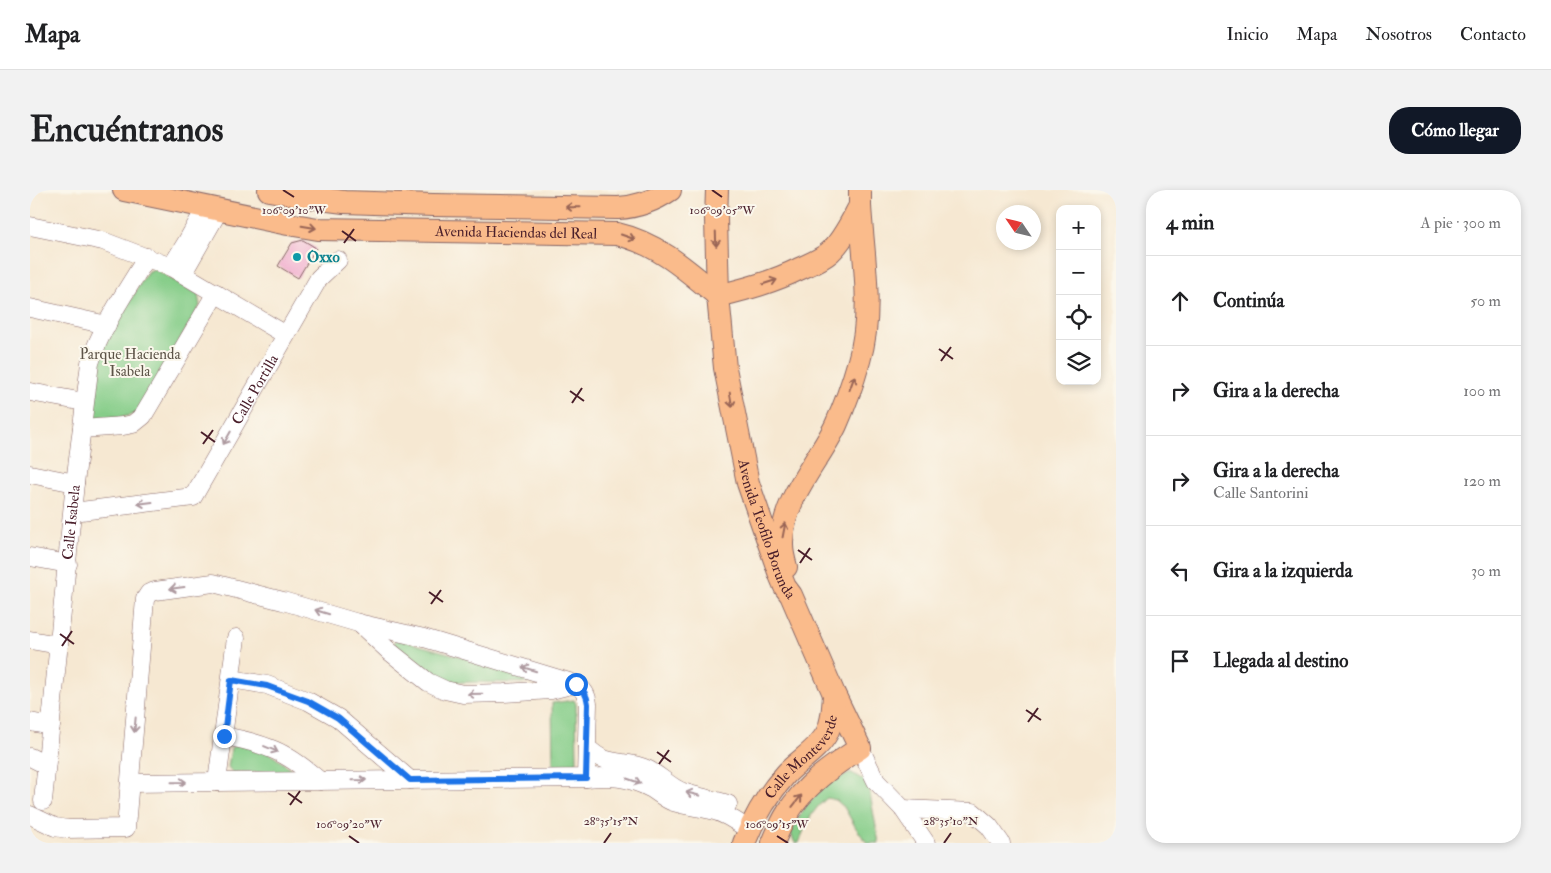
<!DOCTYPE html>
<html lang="es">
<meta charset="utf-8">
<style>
body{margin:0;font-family:"IM FELL Double Pica",serif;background:#f2f2f2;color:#202124}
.controls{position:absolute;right:15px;top:15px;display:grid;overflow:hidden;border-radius:10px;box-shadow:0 2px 8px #0003}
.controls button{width:45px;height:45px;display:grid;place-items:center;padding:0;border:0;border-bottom:1px solid #e0e0e0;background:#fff;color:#202124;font:25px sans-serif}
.compass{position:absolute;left:966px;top:15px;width:45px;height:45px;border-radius:50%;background:#fff;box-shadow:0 2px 8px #0003;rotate:305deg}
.stop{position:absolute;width:15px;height:15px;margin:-11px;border:4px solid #1a73e8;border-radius:50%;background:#fff}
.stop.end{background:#1a73e8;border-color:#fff;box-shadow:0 1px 5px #0008}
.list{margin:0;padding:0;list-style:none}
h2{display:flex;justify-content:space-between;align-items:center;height:65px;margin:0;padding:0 20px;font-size:21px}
h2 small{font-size:16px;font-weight:400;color:#757577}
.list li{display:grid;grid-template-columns:32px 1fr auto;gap:15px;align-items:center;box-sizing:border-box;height:90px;padding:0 20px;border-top:1px solid #e0e0e0}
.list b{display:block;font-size:19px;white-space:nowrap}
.list p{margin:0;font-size:16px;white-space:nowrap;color:#757577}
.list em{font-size:16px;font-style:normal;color:#757577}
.icon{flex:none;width:28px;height:28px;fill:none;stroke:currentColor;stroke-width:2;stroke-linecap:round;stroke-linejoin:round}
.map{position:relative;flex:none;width:1086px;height:653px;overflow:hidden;border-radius:20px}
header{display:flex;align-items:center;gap:30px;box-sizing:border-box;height:70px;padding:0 25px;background:#fff;border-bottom:1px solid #e0e0e0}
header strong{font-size:24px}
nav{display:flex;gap:28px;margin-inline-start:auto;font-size:18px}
.intro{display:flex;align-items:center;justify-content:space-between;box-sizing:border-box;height:120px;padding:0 30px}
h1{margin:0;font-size:35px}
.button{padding:12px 22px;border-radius:20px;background:#111827;color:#fff;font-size:18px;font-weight:700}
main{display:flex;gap:30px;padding:0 30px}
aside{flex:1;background:#fff;border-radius:20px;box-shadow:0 2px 8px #0003}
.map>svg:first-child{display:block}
.green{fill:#86cd89;stroke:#68765a}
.building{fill:#efa3c9}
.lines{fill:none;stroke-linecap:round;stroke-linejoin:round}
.minor-casing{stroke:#866565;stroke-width:19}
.major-casing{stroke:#866565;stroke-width:24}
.minor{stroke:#fff;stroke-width:18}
.major{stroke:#fabb8b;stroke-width:22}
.oneway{stroke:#996556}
.oneway2{stroke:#ae9aa0}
.route{stroke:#1a73e8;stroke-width:6}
.ticks{fill:none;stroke:#4a1f2b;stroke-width:2}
.culture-dot{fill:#0f9aa8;stroke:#fbf7ec;stroke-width:2}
.labels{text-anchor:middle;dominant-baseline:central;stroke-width:4;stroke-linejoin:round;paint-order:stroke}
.street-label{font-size:15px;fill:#4a1f2b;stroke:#fbf7ec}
.culture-label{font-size:15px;font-weight:bold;fill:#0d838f;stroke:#fbf7ec;text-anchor:start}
.park-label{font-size:15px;fill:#5c5347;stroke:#fbf7ec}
.ticks-label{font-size:12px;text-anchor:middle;fill:#4a1f2b;stroke:#fbf7ec;stroke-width:4;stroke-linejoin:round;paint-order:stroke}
</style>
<header>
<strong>Mapa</strong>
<nav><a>Inicio</a><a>Mapa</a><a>Nosotros</a><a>Contacto</a></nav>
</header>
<div class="intro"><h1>Encuéntranos</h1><a class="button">Cómo llegar</a></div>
<main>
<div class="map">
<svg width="1086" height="653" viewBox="0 0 1086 653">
<rect width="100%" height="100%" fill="#fbf7ec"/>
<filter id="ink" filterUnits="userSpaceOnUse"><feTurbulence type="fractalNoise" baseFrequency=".02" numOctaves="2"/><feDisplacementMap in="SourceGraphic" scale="10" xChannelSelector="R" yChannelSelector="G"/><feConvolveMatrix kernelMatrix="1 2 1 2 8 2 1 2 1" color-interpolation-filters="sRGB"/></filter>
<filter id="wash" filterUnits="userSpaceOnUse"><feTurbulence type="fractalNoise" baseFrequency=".0096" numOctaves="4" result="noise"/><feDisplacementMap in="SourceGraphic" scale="20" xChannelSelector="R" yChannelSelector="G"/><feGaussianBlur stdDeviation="1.12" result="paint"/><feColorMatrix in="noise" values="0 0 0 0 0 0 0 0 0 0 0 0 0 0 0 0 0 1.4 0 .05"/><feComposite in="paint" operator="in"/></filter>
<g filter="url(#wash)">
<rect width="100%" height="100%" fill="#f6e8d2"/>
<g class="green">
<polygon points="124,79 168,104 170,116 106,224 70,232 62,227 68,165 117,82"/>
<polygon points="366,449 514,489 513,493 425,492 401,484 364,454"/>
<polygon points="544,510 546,514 547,572 544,576 523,576 522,513"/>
<polygon points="206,554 235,560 265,582 203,583 198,577 201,558"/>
<path d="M822 583 838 593 849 653H837L826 638 814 617 806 610 797 608C781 621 776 634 769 653H765L760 642 776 616 798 592Z"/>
</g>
<g id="blocks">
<polygon class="building" points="273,50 286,58 268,88 248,76 262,53"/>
</g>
</g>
<g filter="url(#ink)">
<use href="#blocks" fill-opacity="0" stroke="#866565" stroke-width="1"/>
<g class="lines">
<g class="minor-casing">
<g id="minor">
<polyline points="0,36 73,51 141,77 256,145"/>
<polyline points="141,77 156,53 176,17"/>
<polyline points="153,83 189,20"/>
<polyline points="0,118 77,135"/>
<polyline points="0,202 54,212"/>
<polyline points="52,239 93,236 103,234 113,226 186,103"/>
<polyline points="0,284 45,293"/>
<path id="s1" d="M43 322 163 307 289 88 308 70"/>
<polyline points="0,367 38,374"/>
<polyline points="329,433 359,461 398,492 415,500 433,504 474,503 521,500 545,494"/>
<polyline points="0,450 29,455"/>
<polyline points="201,489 237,495 278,511 308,528 380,590"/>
<polyline points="0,532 21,536"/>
<path d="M194 546C211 549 228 553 244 560 261 567 276 579 290 591"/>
<path d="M557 557C578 579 594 568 617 579 630 585 639 597 653 602 667 607 683 609 698 614"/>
<polyline points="830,558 846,591 873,619 896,653"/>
<polyline points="0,567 16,575"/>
<polyline points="187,592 206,448"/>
<path d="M100 593 556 588C581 586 597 586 620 598 628 602 634 609 643 612 656 616 668 617 681 620 695 623 707 632 719 640"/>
<path id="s2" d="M13 611 45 293 60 173C71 137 97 100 117 67"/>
<polyline points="873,619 943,622 959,636 971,653"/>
<path d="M0 625 25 637 37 639 96 638 115 409 119 403 125 401 183 393 253 411 328 433 394 448 546 494C554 500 557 505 558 514L556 588"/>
</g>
</g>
<g class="major-casing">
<g id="major">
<path id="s3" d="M94 0 258 34 288 39 587 44C627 53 657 80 688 106 716 99 743 92 769 79 780 74 791 70 800 62 813 50 821 32 830 16"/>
<path d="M239 0 291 9 314 12 403 15 588 18C607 17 624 11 640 0"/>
<path id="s4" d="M687 0 686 29 688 106 695 178 718 293 750 385 755 397 761 405 804 504 830 558C802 576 774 596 757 624 751 633 747 644 743 653"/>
<path d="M756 377C754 370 752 363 752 355 751 310 788 273 806 235 815 215 823 192 829 171 844 122 833 67 830 16V0"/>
<path id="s5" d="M714 653C724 628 738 604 756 584 769 570 788 560 797 543 803 531 803 518 804 505"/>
</g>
</g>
<use href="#minor" class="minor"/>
<use href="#major" class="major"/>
</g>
<defs><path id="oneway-shaft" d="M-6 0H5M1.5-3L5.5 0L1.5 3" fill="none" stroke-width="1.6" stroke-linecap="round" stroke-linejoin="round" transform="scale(1.25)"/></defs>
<g class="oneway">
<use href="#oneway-shaft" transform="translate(543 17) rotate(-179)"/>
<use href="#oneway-shaft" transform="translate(279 37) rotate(9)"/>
<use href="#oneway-shaft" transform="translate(598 47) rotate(19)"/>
<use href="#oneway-shaft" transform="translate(686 49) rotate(88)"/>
<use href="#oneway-shaft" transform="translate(740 92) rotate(-18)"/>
<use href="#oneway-shaft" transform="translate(822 193) rotate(-70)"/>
<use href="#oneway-shaft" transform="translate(701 210) rotate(80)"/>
<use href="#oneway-shaft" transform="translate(754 340) rotate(-79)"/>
<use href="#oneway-shaft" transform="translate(767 611) rotate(-52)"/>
</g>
<g class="oneway2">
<use href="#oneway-shaft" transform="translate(197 248) rotate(120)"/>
<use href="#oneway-shaft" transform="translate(115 313) rotate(173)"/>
<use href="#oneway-shaft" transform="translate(147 398) rotate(173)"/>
<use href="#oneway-shaft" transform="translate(292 422) rotate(-163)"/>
<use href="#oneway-shaft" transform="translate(499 479) rotate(-163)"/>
<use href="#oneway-shaft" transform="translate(445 504) rotate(179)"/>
<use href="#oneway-shaft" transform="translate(105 535) rotate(95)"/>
<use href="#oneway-shaft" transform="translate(241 559) rotate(23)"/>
<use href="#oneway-shaft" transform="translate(329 590) rotate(-1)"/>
<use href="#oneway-shaft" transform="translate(604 591) rotate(19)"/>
<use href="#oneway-shaft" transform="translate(149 592) rotate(-1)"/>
<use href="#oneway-shaft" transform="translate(663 604) rotate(-166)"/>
</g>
</g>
<g class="lines" filter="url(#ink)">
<path class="route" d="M194 546 201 490 237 496 278 511 308 528 380 590 556 588 558 514C557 505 554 500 546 494"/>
</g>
<path class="ticks" d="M253 0 264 7M682 0 692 7M312 41 326 51M314 53 324 39M909 159 923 169M911 171 921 157M540 201 554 211M542 213 552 198M171 242 185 252M173 254 183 240M768 360 782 370M770 373 780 358M399 402 413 412M401 414 411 400M30 444 44 454M32 456 42 441M996 520 1011 530M998 532 1008 518M627 562 641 572M629 574 639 560M258 603 272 613M260 615 270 601M319 646 329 653M747 646 758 653M574 653 581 643M914 653 921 643"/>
<circle class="culture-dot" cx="267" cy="67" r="5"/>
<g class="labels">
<g class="street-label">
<text stroke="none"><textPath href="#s3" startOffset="396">Avenida Haciendas del Real</textPath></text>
<text stroke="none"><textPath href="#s1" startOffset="245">Calle Portilla</textPath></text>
<text stroke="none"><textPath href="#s4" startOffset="345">Avenida Teofilo Borunda</textPath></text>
<text stroke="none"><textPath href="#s2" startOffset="280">Calle Isabela</textPath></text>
<text stroke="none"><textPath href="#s5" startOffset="105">Calle Monteverde</textPath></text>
</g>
<g class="culture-label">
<text x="277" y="67">Oxxo</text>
</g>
<g class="park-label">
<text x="100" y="164">Parque Hacienda<tspan x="100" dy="17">Isabela</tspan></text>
</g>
</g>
<g class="ticks-label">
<text x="264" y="24">106°09'10"W</text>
<text x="692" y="24">106°09'05"W</text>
<text x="581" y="635">28°35'15"N</text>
<text x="921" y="635">28°35'10"N</text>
<text x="319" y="638">106°09'20"W</text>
<text x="747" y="638">106°09'15"W</text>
</g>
</svg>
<div class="controls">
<button>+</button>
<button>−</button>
<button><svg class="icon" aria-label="locate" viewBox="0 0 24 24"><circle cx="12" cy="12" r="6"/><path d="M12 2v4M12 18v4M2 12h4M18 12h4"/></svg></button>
<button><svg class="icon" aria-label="layers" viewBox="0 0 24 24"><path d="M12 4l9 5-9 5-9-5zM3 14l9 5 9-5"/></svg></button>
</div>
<svg class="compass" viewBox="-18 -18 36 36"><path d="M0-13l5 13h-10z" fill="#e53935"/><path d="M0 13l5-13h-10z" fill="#757577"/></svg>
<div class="stop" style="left:546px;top:494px"></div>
<div class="stop end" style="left:194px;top:546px"></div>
</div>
<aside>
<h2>4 min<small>A pie · 300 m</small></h2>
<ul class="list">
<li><svg class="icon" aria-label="ahead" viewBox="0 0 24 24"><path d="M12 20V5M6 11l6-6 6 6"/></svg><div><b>Continúa</b></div><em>50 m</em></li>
<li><svg class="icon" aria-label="right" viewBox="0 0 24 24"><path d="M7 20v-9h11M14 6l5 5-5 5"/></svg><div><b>Gira a la derecha</b></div><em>100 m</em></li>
<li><svg class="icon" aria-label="right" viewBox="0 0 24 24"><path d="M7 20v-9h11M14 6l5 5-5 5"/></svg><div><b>Gira a la derecha</b><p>Calle Santorini</p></div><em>120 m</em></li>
<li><svg class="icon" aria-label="left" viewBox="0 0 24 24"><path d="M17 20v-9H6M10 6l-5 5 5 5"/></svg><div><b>Gira a la izquierda</b></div><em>30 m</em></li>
<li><svg class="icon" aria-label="arrive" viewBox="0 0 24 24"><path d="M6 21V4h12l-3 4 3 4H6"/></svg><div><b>Llegada al destino</b></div></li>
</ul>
</aside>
</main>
